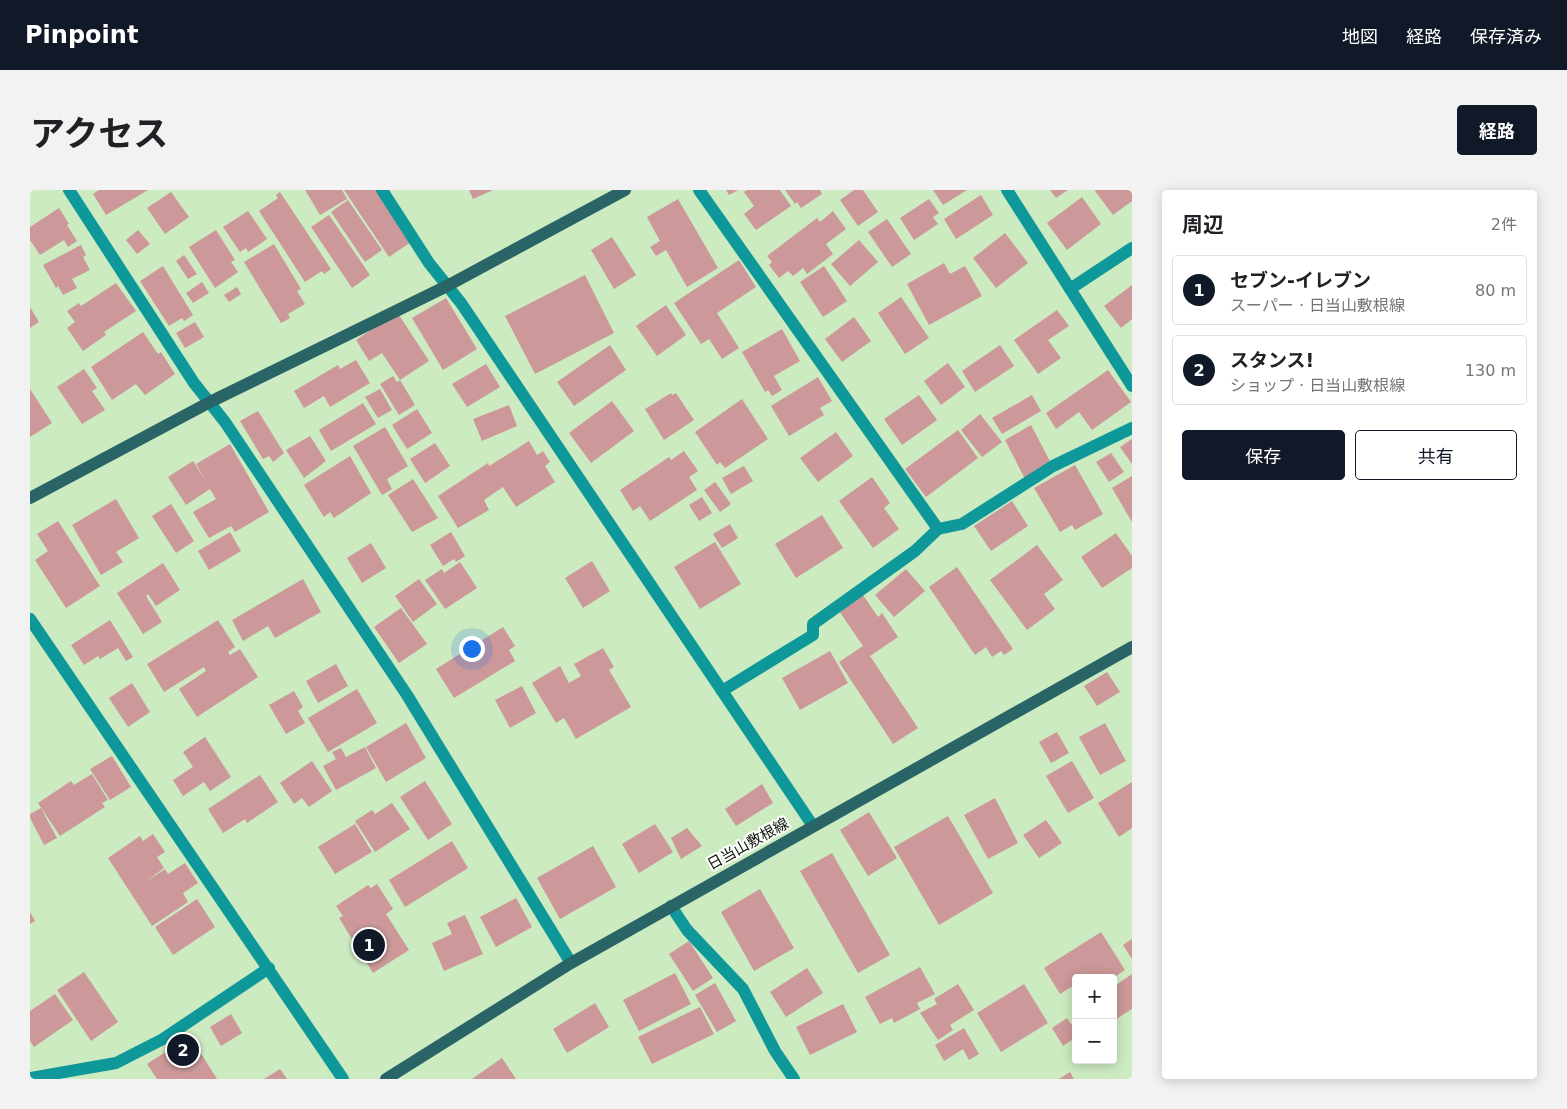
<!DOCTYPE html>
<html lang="ja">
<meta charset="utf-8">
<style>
body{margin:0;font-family:"DejaVu Sans","Noto Sans JP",sans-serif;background:#f2f2f2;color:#202124}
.controls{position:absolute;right:15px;bottom:15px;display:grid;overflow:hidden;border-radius:5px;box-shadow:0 2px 12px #0003}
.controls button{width:45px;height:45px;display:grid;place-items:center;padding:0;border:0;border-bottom:1px solid #e0e0e0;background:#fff;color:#202124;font:25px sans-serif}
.you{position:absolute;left:441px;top:458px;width:18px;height:18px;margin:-12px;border:4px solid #fff;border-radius:50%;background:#1a73e8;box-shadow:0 0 0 8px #1a73e833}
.badge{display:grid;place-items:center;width:32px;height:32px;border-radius:50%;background:#111827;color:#fff;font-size:16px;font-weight:700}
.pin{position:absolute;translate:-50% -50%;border:2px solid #fff;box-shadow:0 1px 5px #0006}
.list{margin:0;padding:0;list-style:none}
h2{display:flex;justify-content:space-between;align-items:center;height:65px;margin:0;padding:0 20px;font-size:21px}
h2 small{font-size:16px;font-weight:400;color:#757577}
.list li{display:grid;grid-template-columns:32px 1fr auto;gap:15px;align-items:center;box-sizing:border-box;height:70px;margin:0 10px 10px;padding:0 10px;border:1px solid #e0e0e0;border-radius:5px}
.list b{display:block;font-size:19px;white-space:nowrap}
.list p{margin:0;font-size:16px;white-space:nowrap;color:#757577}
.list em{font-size:16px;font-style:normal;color:#757577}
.actions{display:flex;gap:10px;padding:15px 20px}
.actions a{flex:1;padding:11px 0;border:1px solid #111827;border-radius:5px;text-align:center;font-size:18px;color:#111827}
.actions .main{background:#111827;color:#fff}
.map{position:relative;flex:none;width:1102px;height:889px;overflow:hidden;border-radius:5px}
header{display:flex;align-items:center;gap:30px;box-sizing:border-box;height:70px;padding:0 25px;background:#111827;color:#fff}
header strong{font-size:24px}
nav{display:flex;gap:28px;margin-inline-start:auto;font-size:18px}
.intro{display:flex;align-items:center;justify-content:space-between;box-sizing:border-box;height:120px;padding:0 30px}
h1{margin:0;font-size:35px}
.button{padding:12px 22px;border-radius:5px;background:#111827;color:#fff;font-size:18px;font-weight:700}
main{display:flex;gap:30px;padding:0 30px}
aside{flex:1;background:#fff;border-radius:5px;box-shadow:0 2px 12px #0003}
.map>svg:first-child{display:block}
.building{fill:#cc9899}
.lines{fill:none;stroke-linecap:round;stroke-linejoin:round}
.street{stroke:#0f989a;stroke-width:12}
.secondary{stroke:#296566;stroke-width:12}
.labels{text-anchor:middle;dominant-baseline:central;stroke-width:4;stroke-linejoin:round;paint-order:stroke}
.street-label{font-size:15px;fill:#0c1608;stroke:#fff}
</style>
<header>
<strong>Pinpoint</strong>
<nav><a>地図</a><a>経路</a><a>保存済み</a></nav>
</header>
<div class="intro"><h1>アクセス</h1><a class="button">経路</a></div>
<main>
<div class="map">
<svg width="1102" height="889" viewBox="0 0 1102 889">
<rect width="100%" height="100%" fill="#cdebc1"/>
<g class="building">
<polygon points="69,0 118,0 76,25 63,4"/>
<polygon points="275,0 312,0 317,9 290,25"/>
<polygon points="314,0 346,0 381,52 359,67"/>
<polygon points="439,0 463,0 443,9"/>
<polygon points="696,0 708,0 699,5"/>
<polygon points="717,0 750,0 761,16 726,40 714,24 724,16 714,2"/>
<polygon points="755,0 790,0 792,4 771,18 767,12 765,14"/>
<polygon points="824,0 833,0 848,22 828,36 810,10"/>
<polygon points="903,0 937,0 913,15"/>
<polygon points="1020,0 1038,0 1026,8"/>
<polygon points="1066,0 1102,0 1102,11 1083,25 1065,1"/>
<polygon points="141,2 159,27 135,44 117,18"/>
<polygon points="250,2 301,79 294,84 292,81 275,92 229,21 248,8 246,5"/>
<polygon points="951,5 963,25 926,49 914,29"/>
<polygon points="1052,7 1071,34 1037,60 1017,33"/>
<polygon points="648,9 688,78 657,97 636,60 626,66 620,57 630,51 617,27"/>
<polygon points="899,9 909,23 903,27 908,34 884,50 870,28"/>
<polygon points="318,10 352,60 335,72 301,22"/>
<polygon points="29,18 39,34 37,35 47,51 38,57 34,50 10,65 0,50 0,37"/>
<polygon points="218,21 237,49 218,62 216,58 210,62 193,37"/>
<polygon points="803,21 816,39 796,54 803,64 777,84 773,78 763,86 758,81 749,88 739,75 742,72 737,66 787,28 790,32"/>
<polygon points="299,25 340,85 322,98 281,37"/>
<polygon points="857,29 881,64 862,77 838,42"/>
<polygon points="108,40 120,54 107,64 96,50"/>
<polygon points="186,40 205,70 201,72 208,82 185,98 159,57"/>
<polygon points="975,43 998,73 966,98 943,68"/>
<polygon points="582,47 606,85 584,99 561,60"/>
<polygon points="829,50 848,72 820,96 801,74"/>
<polygon points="244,54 271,99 267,101 275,114 258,124 260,128 251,133 214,72"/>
<polygon points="51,55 56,65 53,67 60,80 42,89 47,98 33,105 28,96 26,98 13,75"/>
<polygon points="154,65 167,84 158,89 146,71"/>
<polygon points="709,70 726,97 687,123 709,158 692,169 679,149 671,154 644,113"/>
<polygon points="914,73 920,84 935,76 952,106 899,135 877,94"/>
<polygon points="133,76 163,125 154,131 152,128 139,136 110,91"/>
<polygon points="794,76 817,111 793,127 770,92"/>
<polygon points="555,85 584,143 505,184 475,126"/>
<polygon points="172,92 179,103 163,113 156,103"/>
<polygon points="86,93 106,121 74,142 76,145 53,161 37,138 45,132 37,121 49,113 51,116"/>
<polygon points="1102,95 1102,129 1091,138 1074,116"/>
<polygon points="207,97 211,104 199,112 194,105"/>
<polygon points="871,107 899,148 875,164 848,123"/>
<polygon points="416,108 447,159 413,180 382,128"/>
<polygon points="636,115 656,145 627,166 606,136"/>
<polygon points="0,117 9,132 0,138"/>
<polygon points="1027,120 1039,136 1018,150 1031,168 1008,184 984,150"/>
<polygon points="367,122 399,171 370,190 352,163 339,171 326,150"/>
<polygon points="824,127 841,151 812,172 795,149"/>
<polygon points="165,132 174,147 155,158 146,143"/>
<polygon points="752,139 770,171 744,186 752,200 742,206 738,200 735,202 712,162"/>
<polygon points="113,142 128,164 131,162 145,184 115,205 106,194 82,210 61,177"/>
<polygon points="580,155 596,180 544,216 527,192"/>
<polygon points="970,155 984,176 945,202 932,181"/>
<polygon points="326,170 340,193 300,217 294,206 274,218 264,201 308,175 310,179"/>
<polygon points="918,173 935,197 911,215 894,191"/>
<polygon points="456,174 470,197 437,217 422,194"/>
<polygon points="54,179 67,198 62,201 75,220 52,234 27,197"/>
<polygon points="1078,180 1101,212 1062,240 1049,222 1026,239 1016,223"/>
<polygon points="363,186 367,192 370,190 385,215 369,225 350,194"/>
<polygon points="788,187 802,211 790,218 794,225 759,246 741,216"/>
<polygon points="0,199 22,233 0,247"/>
<polygon points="350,199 362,220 348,228 335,207"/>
<polygon points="641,203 642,205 646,203 664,230 634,250 615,219"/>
<polygon points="889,205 907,230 872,255 854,229"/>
<polygon points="1002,205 1011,221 972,244 962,228"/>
<polygon points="712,209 738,249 695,278 690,272 687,275 665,242"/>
<polygon points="582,211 604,241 561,273 539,243"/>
<polygon points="333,213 346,234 301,261 289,240"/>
<polygon points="479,215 487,236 452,251 443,229"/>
<polygon points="387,219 402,243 377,259 362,235"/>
<polygon points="228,221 254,263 243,272 239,266 233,269 210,231"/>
<polygon points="950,224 972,252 952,267 931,240"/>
<polygon points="1001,235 1022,275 995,289 975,250"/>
<polygon points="355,237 378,276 357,289 362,299 352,305 323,256"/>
<polygon points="928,240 948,268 896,307 875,279"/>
<polygon points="806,242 823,266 788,292 770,268"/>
<polygon points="280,246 296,271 274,288 256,260"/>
<polygon points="1102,249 1102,274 1090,257"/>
<polygon points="499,251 507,265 513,261 520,272 515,276 525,292 486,317 473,297 454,310 459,320 428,338 408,306 458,273 459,276"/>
<polygon points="405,253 420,276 395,293 380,269"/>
<polygon points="200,254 239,322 205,342 201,336 179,348 163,322 186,309 180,299 156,315 138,287 163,271 176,292 166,274"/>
<polygon points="654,261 668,281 659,287 667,300 620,331 610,316 603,321 590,300 639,267 641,270"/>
<polygon points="1081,263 1094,282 1079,292 1066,272"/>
<polygon points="320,266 341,303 304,328 300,322 294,327 274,295"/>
<polygon points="1045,275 1073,324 1045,340 1042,335 1030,342 1004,298"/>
<polygon points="714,276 723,291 701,304 692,288"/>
<polygon points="1102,286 1102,332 1082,298"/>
<polygon points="842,287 860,313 854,318 869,339 843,358 809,311"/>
<polygon points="383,289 408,328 382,342 358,305"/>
<polygon points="685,292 701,314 690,322 674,300"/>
<polygon points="672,307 682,323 669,331 659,315"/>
<polygon points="86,309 109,348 86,362 93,372 71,385 42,335"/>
<polygon points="982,311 998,336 961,361 944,336"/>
<polygon points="141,314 164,351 146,363 122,326"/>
<polygon points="792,325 813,358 766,388 745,354"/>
<polygon points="28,331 70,396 36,418 5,370 18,361 7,344"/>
<polygon points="700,334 708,348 692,358 683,344"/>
<polygon points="200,342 211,361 179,380 168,361"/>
<polygon points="421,342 435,366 426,372 424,369 413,376 400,355"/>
<polygon points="1086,343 1102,366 1102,378 1072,398 1051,367"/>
<polygon points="685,352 711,394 670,419 644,377"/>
<polygon points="341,353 356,378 332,393 317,368"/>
<polygon points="1007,355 1033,390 1014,404 1025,419 997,440 960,390"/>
<polygon points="562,371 580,401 553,418 535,388"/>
<polygon points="430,372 447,398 415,419 395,390 412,379 414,383"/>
<polygon points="133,373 150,400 126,416 118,404 116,406 132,432 113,444 87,403"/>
<polygon points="927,377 983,459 974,465 971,461 962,467 956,457 945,465 899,397"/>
<polygon points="876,379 895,401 864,427 845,405"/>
<polygon points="273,389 291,422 245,448 238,436 213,451 202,430"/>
<polygon points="389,389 407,414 383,432 365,406"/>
<polygon points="831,402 848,427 852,423 868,447 840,466 888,538 863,554 809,472 833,456 807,418"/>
<polygon points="371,418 397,454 369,473 344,437"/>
<polygon points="80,430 103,467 96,471 88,458 70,469 68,466 54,475 41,455"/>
<polygon points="188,430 205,457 198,462 200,465 210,459 228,487 167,527 149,499 176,481 174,477 134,502 117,474"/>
<polygon points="473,437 485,456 479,460 485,471 424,508 406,479"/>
<polygon points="573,458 584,477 579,480 601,517 546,549 534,528 526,533 502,493 530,476 539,493 551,486 544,474"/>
<polygon points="800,461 818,493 770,520 752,488"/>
<polygon points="306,474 318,496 288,513 276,491"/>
<polygon points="1077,482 1090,502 1067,516 1054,496"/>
<polygon points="102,493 120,522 98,537 79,508"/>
<polygon points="492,496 506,523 480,538 465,510"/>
<polygon points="327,499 347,533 298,562 278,528"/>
<polygon points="264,501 273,517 268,521 275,533 256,544 239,515"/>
<polygon points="376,533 396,568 356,592 336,557"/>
<polygon points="1075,533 1096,571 1070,585 1049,547"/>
<polygon points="1027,542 1039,563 1021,573 1009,552"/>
<polygon points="175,547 201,587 180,601 174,592 153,606 143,590 163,577 153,562"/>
<polygon points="335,557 346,578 306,600 293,576 306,569 302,562 311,558 316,567"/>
<polygon points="82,566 101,597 80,610 60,579"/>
<polygon points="282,571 302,601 279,617 272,608 264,614 250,593"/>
<polygon points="1042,571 1064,608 1038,623 1016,586"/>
<polygon points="62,584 78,610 72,613 75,617 30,646 8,613 41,591 44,595"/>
<polygon points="230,585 248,612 217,633 215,629 193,643 178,619"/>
<polygon points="395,591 422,634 398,650 370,607"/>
<polygon points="1102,592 1102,638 1089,647 1068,613"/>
<polygon points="732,594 743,613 706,636 695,619"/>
<polygon points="965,608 988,653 958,669 934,625"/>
<polygon points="362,613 380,639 345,662 325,631 342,620 345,624"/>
<polygon points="11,618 27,648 14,655 0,628 0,624"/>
<polygon points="839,622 867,668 838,686 810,640"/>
<polygon points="918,626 963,703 909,735 864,657"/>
<polygon points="1016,630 1032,653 1009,668 993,645"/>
<polygon points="325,634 342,662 305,684 288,657"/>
<polygon points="625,634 643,662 609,683 592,654"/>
<polygon points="657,638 672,656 651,669 641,648"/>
<polygon points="123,644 135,662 127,667 134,678 114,693 135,679 138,684 155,673 168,693 153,703 158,712 122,736 78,668 110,646 113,651"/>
<polygon points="422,651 438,678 375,717 359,690"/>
<polygon points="563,656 586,697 530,729 507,688"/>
<polygon points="802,663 860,765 828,783 770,681"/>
<polygon points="347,694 363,719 356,724 379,760 343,783 309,728 313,726 306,716 338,695 341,698"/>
<polygon points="730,699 764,758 724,781 691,722"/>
<polygon points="486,708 502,737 466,757 450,727"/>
<polygon points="167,709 185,737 143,765 125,737"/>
<polygon points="0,722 5,731 0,734"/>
<polygon points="435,725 453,764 414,781 402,753 422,744 417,733"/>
<polygon points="1071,742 1095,780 1083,788 1062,788 1060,785 1056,788 1046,788 1046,794 1030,804 1014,778"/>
<polygon points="1102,749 1102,769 1093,755"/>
<polygon points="659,751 683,788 663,801 639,764"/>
<polygon points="890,777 905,804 887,813 890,819 864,833 862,828 850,834 835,807"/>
<polygon points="777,778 793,803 756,827 740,802"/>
<polygon points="54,782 88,832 61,851 27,800"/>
<polygon points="645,783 661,814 609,841 593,810"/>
<polygon points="1102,784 1102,819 1083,831 1083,797"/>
<polygon points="685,793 706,831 687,842 665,805"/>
<polygon points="928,794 944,820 920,835 923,840 908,850 890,823 907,814 914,825 904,809"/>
<polygon points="994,794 1018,833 971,862 947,823"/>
<polygon points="25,804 43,830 4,857 0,851 0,821"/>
<polygon points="565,813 579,837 537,863 523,839"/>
<polygon points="813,814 827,842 780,865 766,837"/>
<polygon points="670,817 684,844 622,874 608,847"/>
<polygon points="201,824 212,843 191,856 180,837"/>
<polygon points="1037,828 1046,841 1046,847 1033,856 1022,838"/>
<polygon points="934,838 949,864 939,870 933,859 914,871 905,855"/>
<polygon points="160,846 187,889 127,889 117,874"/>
<polygon points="472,868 486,889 442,889"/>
<polygon points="250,879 257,889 234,889"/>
<polygon points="1040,882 1044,889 1029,889"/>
</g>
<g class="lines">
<g class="street">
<polyline points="39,0 164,193 195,232 377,505 541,773"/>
<polyline points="352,0 399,73 431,113 783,636"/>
<polyline points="669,0 908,339 932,334 1023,276 1102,238"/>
<polyline points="977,0 1102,196"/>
<polyline points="1040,99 1102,58"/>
<polyline points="0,429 313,889"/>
<polyline points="692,501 783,445 783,434 885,361 908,339"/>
<polyline points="641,716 657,740 713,799 745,861 764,889"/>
<polyline points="0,888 86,873 133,849 239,778"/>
</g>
<g class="secondary">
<polyline points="0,308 180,212 417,96 595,0"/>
<polyline points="356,889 541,773 1102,457"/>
</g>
</g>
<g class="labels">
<g class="street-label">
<text transform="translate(718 654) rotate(-29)">日当山敷根線</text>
</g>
</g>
</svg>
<div class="controls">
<button>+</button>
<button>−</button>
</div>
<div class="you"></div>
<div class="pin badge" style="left:339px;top:755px">1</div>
<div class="pin badge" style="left:153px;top:860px">2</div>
</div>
<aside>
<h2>周辺<small>2件</small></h2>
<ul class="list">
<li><span class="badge">1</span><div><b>セブン-イレブン</b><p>スーパー · 日当山敷根線</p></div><em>80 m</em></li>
<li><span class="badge">2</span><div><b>スタンス!</b><p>ショップ · 日当山敷根線</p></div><em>130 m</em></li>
</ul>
<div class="actions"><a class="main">保存</a><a>共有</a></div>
</aside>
</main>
